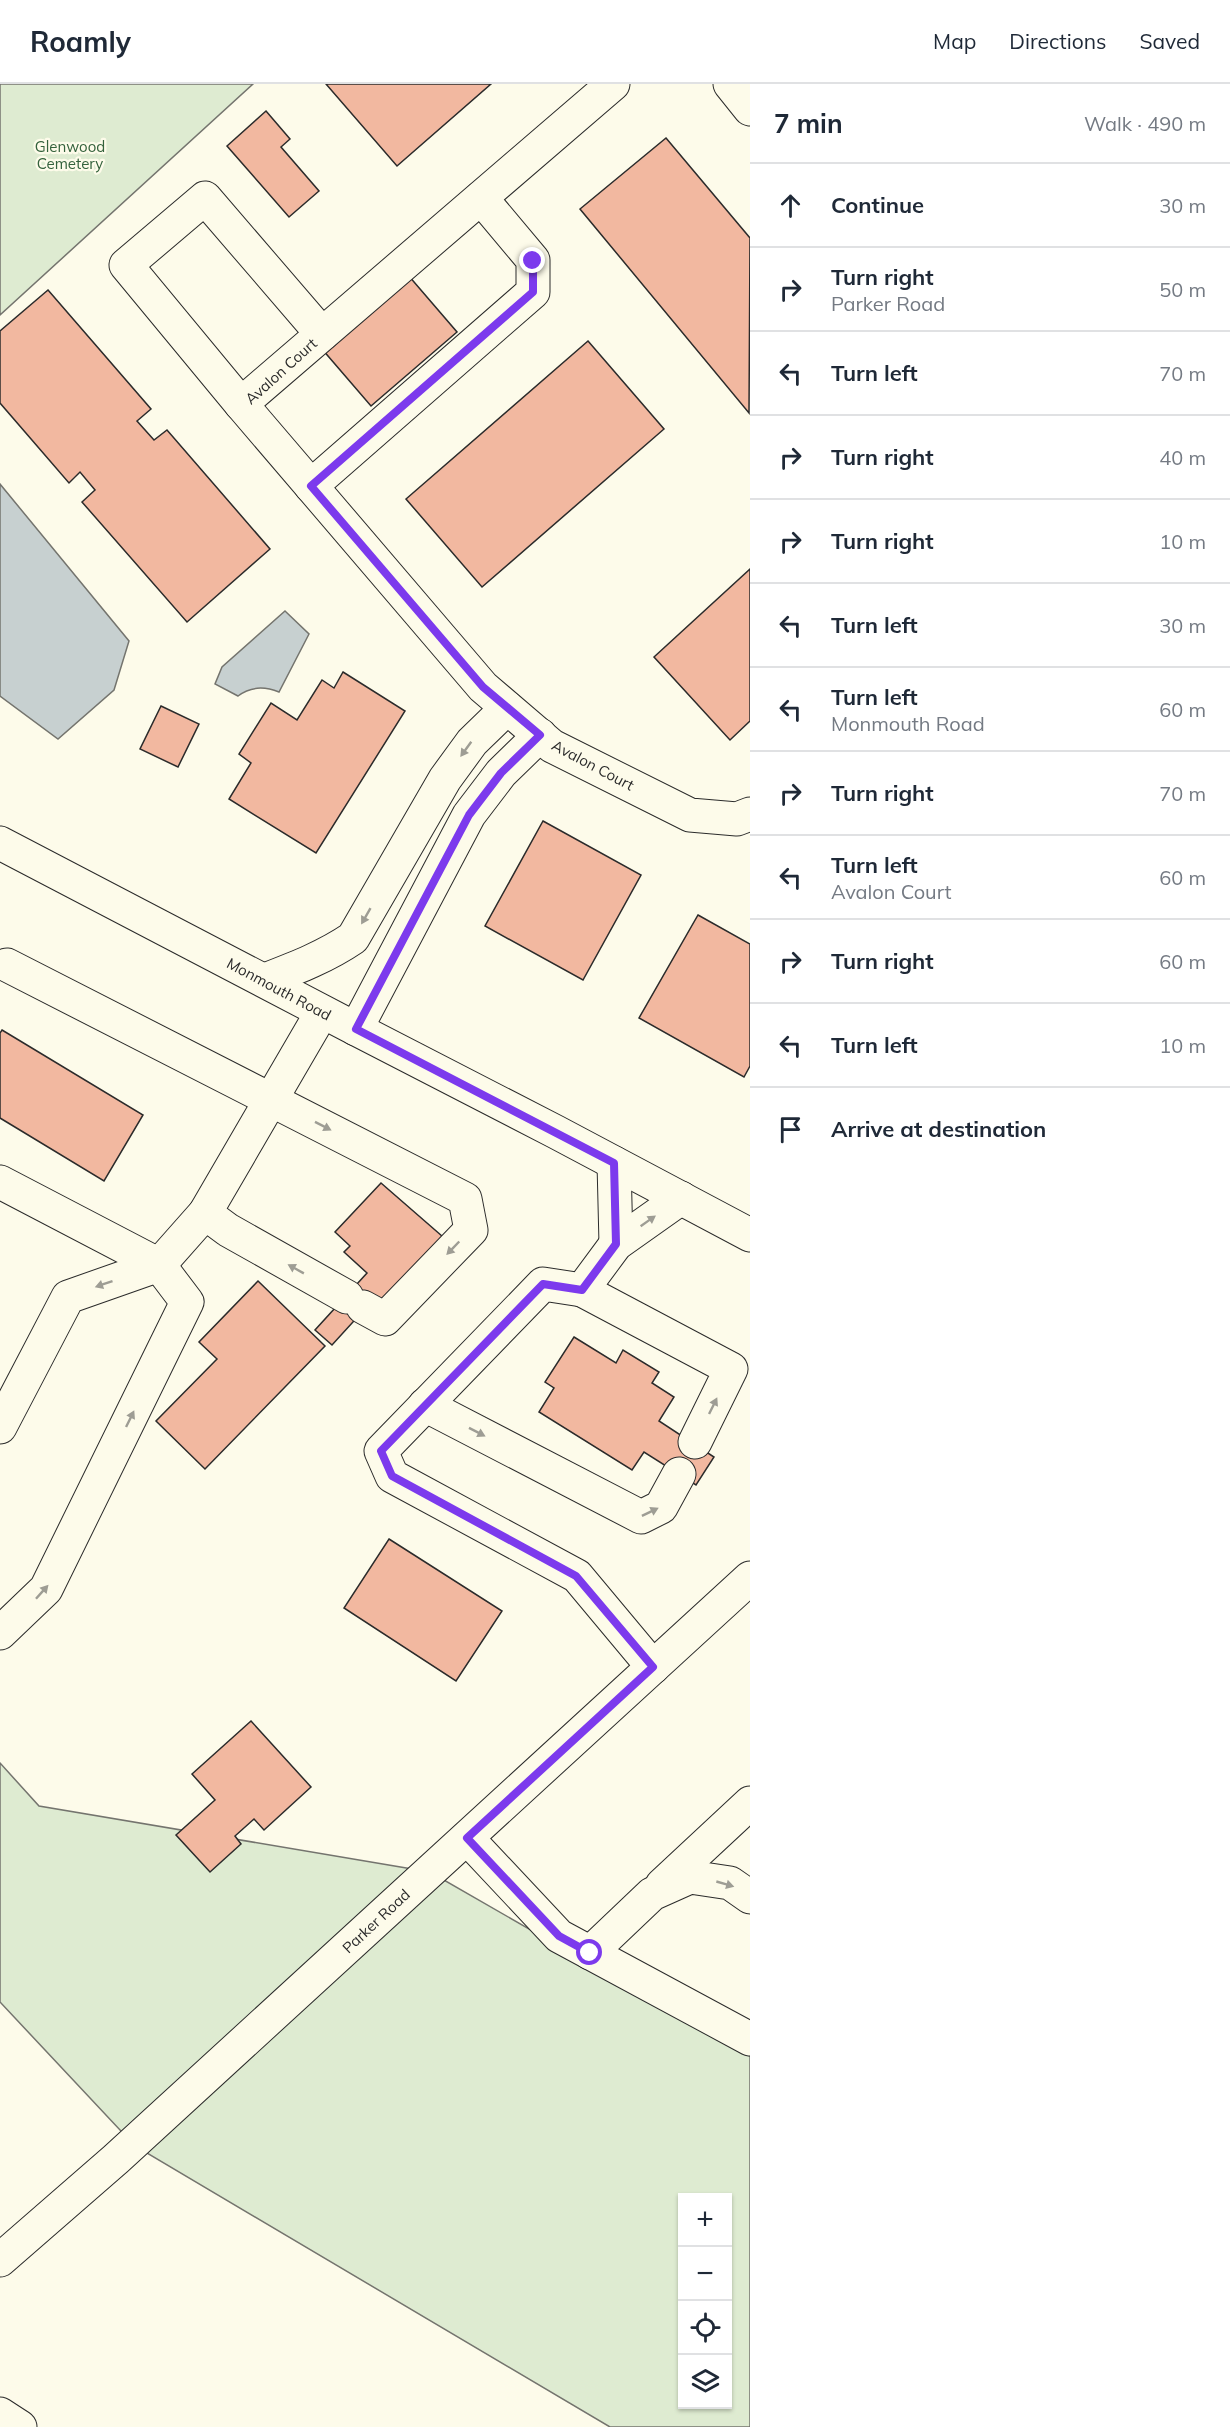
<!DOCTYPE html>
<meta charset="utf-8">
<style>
body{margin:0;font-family:Mulish,sans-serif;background:#f2f2f3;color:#1f2937}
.controls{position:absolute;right:18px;bottom:18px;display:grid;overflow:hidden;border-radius:0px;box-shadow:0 2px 4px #0004}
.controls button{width:54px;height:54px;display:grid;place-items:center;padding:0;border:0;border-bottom:2px solid #e0e1e3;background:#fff;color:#1f2937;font:30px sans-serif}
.stop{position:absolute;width:18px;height:18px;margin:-14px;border:4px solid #7c3aed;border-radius:50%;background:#fff}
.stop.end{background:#7c3aed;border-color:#fff;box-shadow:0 2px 6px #0008}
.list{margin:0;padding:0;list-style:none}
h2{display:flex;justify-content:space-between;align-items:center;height:78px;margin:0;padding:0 24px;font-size:26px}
h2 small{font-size:20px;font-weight:400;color:#747a83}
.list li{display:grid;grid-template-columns:39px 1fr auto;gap:18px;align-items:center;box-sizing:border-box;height:84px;padding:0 24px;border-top:2px solid #e0e1e3}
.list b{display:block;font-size:22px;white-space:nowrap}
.list p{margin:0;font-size:20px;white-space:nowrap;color:#747a83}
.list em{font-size:20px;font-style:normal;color:#747a83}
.icon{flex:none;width:33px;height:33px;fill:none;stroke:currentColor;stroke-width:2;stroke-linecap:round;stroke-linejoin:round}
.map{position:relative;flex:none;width:750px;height:2343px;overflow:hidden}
header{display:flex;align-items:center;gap:36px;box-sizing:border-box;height:84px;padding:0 30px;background:#fff;border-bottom:2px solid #e0e1e3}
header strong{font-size:28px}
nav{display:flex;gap:33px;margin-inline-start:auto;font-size:21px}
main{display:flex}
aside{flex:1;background:#fff}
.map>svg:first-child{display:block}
.green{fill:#deebd1;stroke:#74746e;stroke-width:1.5;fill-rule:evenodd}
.water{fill:#c7d0d0;stroke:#74746e;stroke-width:1.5}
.building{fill:#f2b8a0;stroke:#2b2b2b;stroke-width:1.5}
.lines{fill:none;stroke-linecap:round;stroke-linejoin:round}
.minor-casing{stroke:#2b2b2b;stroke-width:35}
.major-casing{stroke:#2b2b2b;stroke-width:35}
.minor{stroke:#fdfbea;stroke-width:33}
.major{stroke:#fdfbea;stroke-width:33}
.oneway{fill:#9e9d94}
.route{stroke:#7c3aed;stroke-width:8}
.labels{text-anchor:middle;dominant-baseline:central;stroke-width:4.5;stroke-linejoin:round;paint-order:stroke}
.park-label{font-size:15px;fill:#34623c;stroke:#fdfbea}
.street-label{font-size:15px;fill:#2b2b2b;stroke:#fdfbea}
</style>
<header>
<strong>Roamly</strong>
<nav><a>Map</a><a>Directions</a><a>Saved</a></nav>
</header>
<main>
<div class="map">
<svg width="750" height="2343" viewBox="0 0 750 2343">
<rect width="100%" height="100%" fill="#fdfbea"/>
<g class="green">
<polygon points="0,0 253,0 0,231"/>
<path d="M0 1679 39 1722 430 1788 750 1972V2343H610L135 2062 0 1918ZM682 2114H728V2320H682Z"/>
</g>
<g class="water">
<polygon points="0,400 129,557 114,606 58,655 0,612"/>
<path d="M285 527 309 550 279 608C264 602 251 602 238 612L215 600 222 583Z"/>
</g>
<g class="building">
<polygon points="326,0 491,0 397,82"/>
<polygon points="266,27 290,55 281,63 319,107 289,133 227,62"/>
<polygon points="666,54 750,154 749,329 580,125"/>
<polygon points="408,191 457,248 371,322 322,265"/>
<polygon points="48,206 151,325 137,337 154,356 167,346 270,465 187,538 82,418 95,406 80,388 69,399 0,319 0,247"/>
<polygon points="588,257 664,345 482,503 406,415"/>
<polygon points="750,485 750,637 730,656 654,573"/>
<polygon points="343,588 405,627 316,769 229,715 251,679 239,670 271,619 297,636 322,596 334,604"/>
<polygon points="161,622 199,640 178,683 140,665"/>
<polygon points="543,737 641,791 583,896 485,842"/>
<polygon points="698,831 750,860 750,982 744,993 639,934"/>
<polygon points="2,946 143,1031 104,1097 0,1034 0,949"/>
<polygon points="381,1099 450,1159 387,1228 373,1216 332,1261 315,1246 367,1189 344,1168 350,1162 335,1148"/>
<polygon points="258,1197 325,1262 205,1385 156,1337 217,1275 199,1258"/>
<polygon points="574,1253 616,1279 623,1266 659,1288 652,1299 674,1313 659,1337 714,1373 696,1401 644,1368 632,1386 539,1328 554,1304 545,1298"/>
<polygon points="389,1455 502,1527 456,1597 344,1524"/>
<polygon points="251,1637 311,1703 264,1746 254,1735 235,1752 241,1760 210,1788 176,1751 215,1716 192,1690"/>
</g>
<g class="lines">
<g class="minor-casing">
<g id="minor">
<polyline points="613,0 241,320 483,603 552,662 690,731 737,735 750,730"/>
<polyline points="730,0 750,25"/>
<polyline points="241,320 126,181 205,114 322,250"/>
<polyline points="311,402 533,208 533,176 481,114"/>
<polyline points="7,881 465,1115 471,1146 385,1235 363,1223"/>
<path d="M265 896C296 884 325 873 353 854L445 695 472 658 507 624"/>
<polyline points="356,945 469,731 501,689 540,651"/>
<polyline points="614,1079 616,1160"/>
<polyline points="0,1098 159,1181 187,1218 46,1505 0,1549"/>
<polyline points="205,1129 228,1146 347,1213"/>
<polyline points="582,1206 731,1285 695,1358"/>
<polyline points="425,1321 641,1433 661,1423 679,1390"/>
<polyline points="0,1343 68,1213 159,1181 205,1129 322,928"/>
<polyline points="653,1583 577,1492 392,1392 381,1367 543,1200 582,1206 616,1160 681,1114"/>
<polyline points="467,1754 559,1852 750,1955"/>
<polyline points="662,1801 750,1719"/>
<polyline points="590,1869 652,1810 690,1793 730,1799 750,1813"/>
<polyline points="0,2176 116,2075 750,1494"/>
<polyline points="0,2330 20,2343"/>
</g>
</g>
<g class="major-casing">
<polyline id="major" points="0,759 356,945 556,1048 750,1151"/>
</g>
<use href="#minor" class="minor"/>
<use href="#major" class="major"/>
</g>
<defs><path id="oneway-solid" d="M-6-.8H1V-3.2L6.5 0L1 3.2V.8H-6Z" transform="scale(1.5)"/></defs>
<g class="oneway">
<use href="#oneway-solid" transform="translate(466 665) rotate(126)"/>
<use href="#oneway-solid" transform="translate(366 832) rotate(120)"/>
<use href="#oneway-solid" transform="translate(323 1042) rotate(27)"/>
<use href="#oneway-solid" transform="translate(648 1137) rotate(-35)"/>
<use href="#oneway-solid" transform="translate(453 1164) rotate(134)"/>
<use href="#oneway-solid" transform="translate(296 1185) rotate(-151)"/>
<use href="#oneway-solid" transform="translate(104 1200) rotate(161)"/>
<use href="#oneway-solid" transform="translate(713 1322) rotate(-64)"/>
<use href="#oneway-solid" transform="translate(130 1335) rotate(-64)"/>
<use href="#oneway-solid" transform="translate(477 1348) rotate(27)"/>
<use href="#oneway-solid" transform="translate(650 1428) rotate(-26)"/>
<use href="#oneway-solid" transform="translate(42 1508) rotate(-48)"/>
<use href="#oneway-solid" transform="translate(725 1800) rotate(16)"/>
</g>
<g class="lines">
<polyline class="route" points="533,177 533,208 311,402 483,603 540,651 501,689 469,731 356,945 614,1079 616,1160 582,1206 543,1200 381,1367 392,1392 576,1492 653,1583 467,1754 559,1852 590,1869"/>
</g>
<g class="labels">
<g class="park-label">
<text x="70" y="62">Glenwood<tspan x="70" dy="17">Cemetery</tspan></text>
</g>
<g class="street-label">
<text transform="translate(281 287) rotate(-42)">Avalon Court</text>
<text transform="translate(593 681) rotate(28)">Avalon Court</text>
<text transform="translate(279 905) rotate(28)">Monmouth Road</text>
<text transform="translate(376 1837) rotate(-43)">Parker Road</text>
</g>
</g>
</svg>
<div class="controls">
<button>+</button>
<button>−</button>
<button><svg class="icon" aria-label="locate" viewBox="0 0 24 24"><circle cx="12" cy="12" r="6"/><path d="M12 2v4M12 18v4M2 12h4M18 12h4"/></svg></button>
<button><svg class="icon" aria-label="layers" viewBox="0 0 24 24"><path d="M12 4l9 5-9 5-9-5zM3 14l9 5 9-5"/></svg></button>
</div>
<div class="stop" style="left:590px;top:1869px"></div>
<div class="stop end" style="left:533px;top:177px"></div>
</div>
<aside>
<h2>7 min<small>Walk · 490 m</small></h2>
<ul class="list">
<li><svg class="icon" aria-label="ahead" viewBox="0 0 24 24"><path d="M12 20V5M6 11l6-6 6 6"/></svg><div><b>Continue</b></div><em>30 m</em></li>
<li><svg class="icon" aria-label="right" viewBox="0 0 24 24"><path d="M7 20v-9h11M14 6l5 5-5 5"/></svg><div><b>Turn right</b><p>Parker Road</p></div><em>50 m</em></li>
<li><svg class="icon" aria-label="left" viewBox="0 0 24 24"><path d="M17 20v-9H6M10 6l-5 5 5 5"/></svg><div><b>Turn left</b></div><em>70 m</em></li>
<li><svg class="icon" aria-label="right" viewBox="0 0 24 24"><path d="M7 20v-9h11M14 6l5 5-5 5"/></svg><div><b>Turn right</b></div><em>40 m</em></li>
<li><svg class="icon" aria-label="right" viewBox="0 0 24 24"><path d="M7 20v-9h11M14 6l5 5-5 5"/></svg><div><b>Turn right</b></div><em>10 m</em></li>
<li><svg class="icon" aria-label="left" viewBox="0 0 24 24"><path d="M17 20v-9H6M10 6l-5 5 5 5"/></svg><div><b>Turn left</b></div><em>30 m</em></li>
<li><svg class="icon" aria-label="left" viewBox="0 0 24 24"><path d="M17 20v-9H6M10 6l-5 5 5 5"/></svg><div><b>Turn left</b><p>Monmouth Road</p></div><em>60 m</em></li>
<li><svg class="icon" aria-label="right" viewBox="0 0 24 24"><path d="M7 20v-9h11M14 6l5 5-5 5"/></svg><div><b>Turn right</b></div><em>70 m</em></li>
<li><svg class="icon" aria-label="left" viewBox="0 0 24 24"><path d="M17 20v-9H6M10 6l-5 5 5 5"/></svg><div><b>Turn left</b><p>Avalon Court</p></div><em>60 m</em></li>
<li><svg class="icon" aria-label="right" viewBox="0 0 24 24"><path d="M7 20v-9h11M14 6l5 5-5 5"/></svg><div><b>Turn right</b></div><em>60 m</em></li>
<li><svg class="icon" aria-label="left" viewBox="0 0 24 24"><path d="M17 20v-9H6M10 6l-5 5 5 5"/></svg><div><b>Turn left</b></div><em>10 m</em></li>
<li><svg class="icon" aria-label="arrive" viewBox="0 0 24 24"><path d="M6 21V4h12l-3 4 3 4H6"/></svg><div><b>Arrive at destination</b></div></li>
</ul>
</aside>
</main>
